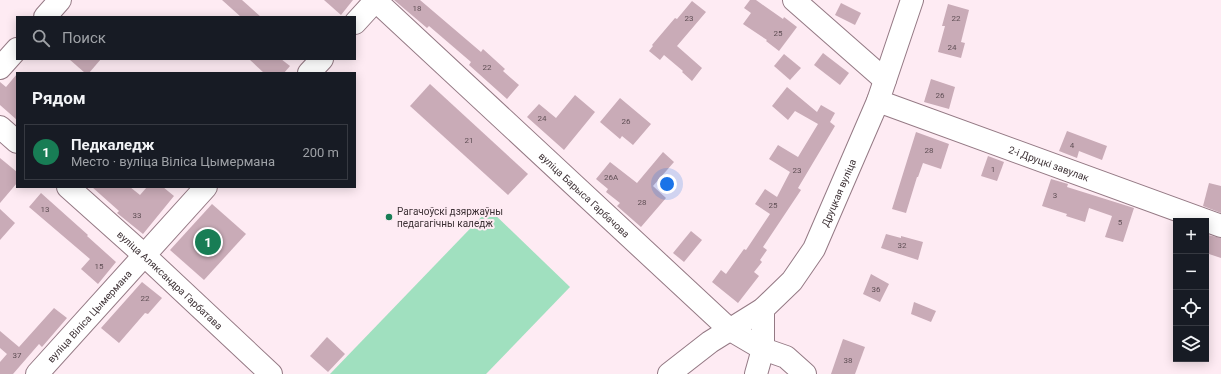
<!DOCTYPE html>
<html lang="ru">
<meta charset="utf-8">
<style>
body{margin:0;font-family:Roboto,sans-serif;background:#20242c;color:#f1f3f6}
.controls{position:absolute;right:12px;bottom:12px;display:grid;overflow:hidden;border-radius:0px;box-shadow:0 2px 10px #0003}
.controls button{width:36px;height:36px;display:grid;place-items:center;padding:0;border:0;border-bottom:1px solid #363941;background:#171b24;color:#f1f3f6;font:20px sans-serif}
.you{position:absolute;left:667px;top:184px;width:14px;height:14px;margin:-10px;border:3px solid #fff;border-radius:50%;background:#1a73e8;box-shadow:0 0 0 6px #1a73e833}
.badge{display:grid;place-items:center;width:26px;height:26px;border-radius:50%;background:#187d55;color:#fff;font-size:13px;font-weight:700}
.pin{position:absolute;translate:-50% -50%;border:2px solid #fff;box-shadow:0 1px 4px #0006}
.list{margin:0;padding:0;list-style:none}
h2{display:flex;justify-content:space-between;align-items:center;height:52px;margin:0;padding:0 16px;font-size:17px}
h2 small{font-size:13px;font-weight:400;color:#9ea1a6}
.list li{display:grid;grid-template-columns:26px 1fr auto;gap:12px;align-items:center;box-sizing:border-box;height:56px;margin:0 8px 8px;padding:0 8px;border:1px solid #363941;border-radius:0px}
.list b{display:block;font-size:15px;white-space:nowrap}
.list p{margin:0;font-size:13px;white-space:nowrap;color:#9ea1a6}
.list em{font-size:13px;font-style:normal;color:#9ea1a6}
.icon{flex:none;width:22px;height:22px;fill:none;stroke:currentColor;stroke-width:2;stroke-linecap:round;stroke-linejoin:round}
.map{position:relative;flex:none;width:1221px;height:374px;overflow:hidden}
.search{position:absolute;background:#171b24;box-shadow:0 2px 10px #0003;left:16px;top:16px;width:340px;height:44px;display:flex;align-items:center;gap:10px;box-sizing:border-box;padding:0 14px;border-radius:0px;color:#9ea1a6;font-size:15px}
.panel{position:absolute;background:#171b24;box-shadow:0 2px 10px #0003;left:16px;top:72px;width:340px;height:116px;border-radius:0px}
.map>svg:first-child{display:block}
.green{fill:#a0e0bf}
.building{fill:#c9abb7}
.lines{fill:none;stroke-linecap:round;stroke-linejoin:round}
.minor-casing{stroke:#947984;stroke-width:24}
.minor{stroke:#fff;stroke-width:22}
.poi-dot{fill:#187d55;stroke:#feebf3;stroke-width:1.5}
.labels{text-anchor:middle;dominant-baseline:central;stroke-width:4;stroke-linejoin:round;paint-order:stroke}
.number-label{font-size:8px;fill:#605056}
.street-label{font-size:10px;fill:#3d3135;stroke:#feebf3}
.poi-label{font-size:10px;fill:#3d3135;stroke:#feebf3;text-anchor:start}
</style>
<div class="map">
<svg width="1221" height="374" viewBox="0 0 1221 374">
<rect width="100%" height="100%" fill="#feebf3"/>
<polygon class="green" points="489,209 570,287 486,374 330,374"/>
<g class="building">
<polygon points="222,0 242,0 261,17 241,17"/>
<polygon points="324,0 353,0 341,15"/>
<polygon points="394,0 420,0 481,52 483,49 505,69 503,71 519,85 507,99 469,65 471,62 429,26 427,28"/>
<polygon points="750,0 756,0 783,19 784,17 797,27 779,51 766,41 767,40 743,24 751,13 744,8"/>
<polygon points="692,1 706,12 677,46 702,68 692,81 682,72 683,71 664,55 660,60 649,51 653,46 652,45 675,18 677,19"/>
<polygon points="841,3 861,13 855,25 835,15"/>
<polygon points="948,4 969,10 961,42 965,43 961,58 938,52 945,26 942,26"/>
<polygon points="823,53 849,73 840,85 814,65"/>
<polygon points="784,54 801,68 790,80 774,66"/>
<polygon points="69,59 101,59 89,73 85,73"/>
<polygon points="249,59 281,59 290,66 284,73 264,73"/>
<polygon points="17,74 17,120 0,105 0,82 6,87"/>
<polygon points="931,79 955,87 949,109 924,102"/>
<polygon points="430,84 528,174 508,195 410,106"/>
<polygon points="787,87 817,112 821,105 835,113 830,122 835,126 798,188 801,190 763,247 767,250 760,260 762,262 754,272 759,276 738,303 712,282 721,270 726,274 744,249 746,250 770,214 755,204 765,189 777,197 790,172 769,159 778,145 798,157 818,124 795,111 788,120 772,106"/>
<polygon points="575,95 595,112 564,150 527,117 539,104 556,118"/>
<polygon points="620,98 651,124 633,145 622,136 620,139 600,122"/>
<polygon points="1067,131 1107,146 1102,160 1079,151 1077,158 1059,151"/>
<polygon points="916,132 949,144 941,169 923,163 918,177 917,177 906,213 892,209"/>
<polygon points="663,152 674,162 653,186 666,198 641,227 617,206 620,203 606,192 608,189 596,179 610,162 637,183"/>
<polygon points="988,156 1004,162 997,181 981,176"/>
<polygon points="0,158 17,172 17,183 0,203"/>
<polygon points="1051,179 1068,184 1067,187 1134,208 1123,242 1105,237 1112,216 1089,208 1085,222 1066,216 1067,214 1042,206"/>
<polygon points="1209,183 1221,186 1221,213 1203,206"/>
<polygon points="92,187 130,187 140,195 147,187 163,187 174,196 143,234 117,213 119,211"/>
<polygon points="41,193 88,235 87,236 116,262 98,284 81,269 90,259 29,207"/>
<polygon points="212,204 246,234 204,280 170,250"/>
<polygon points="0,209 15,223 0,240"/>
<polygon points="691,231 702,240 684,262 673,253"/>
<polygon points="886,234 901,238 901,236 923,242 918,260 881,248"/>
<polygon points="1208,235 1221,238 1221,258 1206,253 1206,241"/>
<polygon points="871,274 889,284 880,302 863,294"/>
<polygon points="142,282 162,298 148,314 145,313 119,343 101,328"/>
<polygon points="914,302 936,311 931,322 911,314"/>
<polygon points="54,308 67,318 42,347 39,344 13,374 0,374 0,362 7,354 0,348 0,331 19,347"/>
<polygon points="327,337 345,354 328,372 310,356"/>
<polygon points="843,339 865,347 855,374 831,374"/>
</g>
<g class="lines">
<g class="minor-casing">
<g id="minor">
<path id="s1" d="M375 0 729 329 763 349 786 357 805 374"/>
<polyline points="794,0 885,80"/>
<polyline points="45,17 60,0"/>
<polyline points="355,23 376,0"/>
<polyline points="0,68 17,49"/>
<polyline points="309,73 322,59"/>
<path id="s2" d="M878 101 1221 226"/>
<polyline points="0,127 17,142"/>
<path id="s3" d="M68 187 144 255 271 374"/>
<path id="s4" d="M37 374 206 187"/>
<path id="s5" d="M669 374 710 342 763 309 792 281 814 249 878 101 912 0"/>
<polyline points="756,374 763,349 763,309"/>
</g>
</g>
<use href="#minor" class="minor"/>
</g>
<circle class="poi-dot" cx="389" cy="217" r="4"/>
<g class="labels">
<g class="number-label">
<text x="417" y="8">18</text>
<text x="689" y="18">23</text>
<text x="956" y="18">22</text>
<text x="778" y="33">25</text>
<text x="952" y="47">24</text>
<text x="487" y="67">22</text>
<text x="940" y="95">26</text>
<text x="542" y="118">24</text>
<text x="626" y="121">26</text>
<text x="469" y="140">21</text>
<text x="1072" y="145">4</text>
<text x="929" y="150">28</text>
<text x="993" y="169">1</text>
<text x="797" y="170">23</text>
<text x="611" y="177">26А</text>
<text x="1055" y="195">3</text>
<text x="642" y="202">28</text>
<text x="773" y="205">25</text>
<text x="45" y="209">13</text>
<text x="137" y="215">33</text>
<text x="1120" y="222">5</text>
<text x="902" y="245">32</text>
<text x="99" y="266">15</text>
<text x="876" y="289">36</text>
<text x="145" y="298">22</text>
<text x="17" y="355">37</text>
<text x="848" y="360">38</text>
</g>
<g class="street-label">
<text stroke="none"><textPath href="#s2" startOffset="182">2-і Друцкі завулак</textPath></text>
<text stroke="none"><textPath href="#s5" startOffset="255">Друцкая вуліца</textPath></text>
<text stroke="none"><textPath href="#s1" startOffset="286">вуліца Барыса Гарбачова</textPath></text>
<text stroke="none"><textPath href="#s3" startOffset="138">вуліца Аляксандра Гарбатава</textPath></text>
<text stroke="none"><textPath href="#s4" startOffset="78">вуліца Віліса Цымермана</textPath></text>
</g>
<g class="poi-label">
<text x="397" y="211">Рагачоўскі дзяржаўны<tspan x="397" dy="12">педагагічны каледж</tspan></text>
</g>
</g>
</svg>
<div class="controls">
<button>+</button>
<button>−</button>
<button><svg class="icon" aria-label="locate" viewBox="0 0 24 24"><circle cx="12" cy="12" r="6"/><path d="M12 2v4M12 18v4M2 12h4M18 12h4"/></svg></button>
<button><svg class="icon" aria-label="layers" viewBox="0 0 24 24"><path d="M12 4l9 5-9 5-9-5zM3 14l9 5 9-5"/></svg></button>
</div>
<div class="you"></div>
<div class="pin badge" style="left:208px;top:242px">1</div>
<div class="search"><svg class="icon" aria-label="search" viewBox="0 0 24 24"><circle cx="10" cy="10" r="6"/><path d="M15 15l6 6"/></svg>Поиск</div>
<section class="panel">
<h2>Рядом<small></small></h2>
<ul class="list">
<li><span class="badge">1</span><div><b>Педкаледж</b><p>Место · вуліца Віліса Цымермана</p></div><em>200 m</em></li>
</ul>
</section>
</div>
